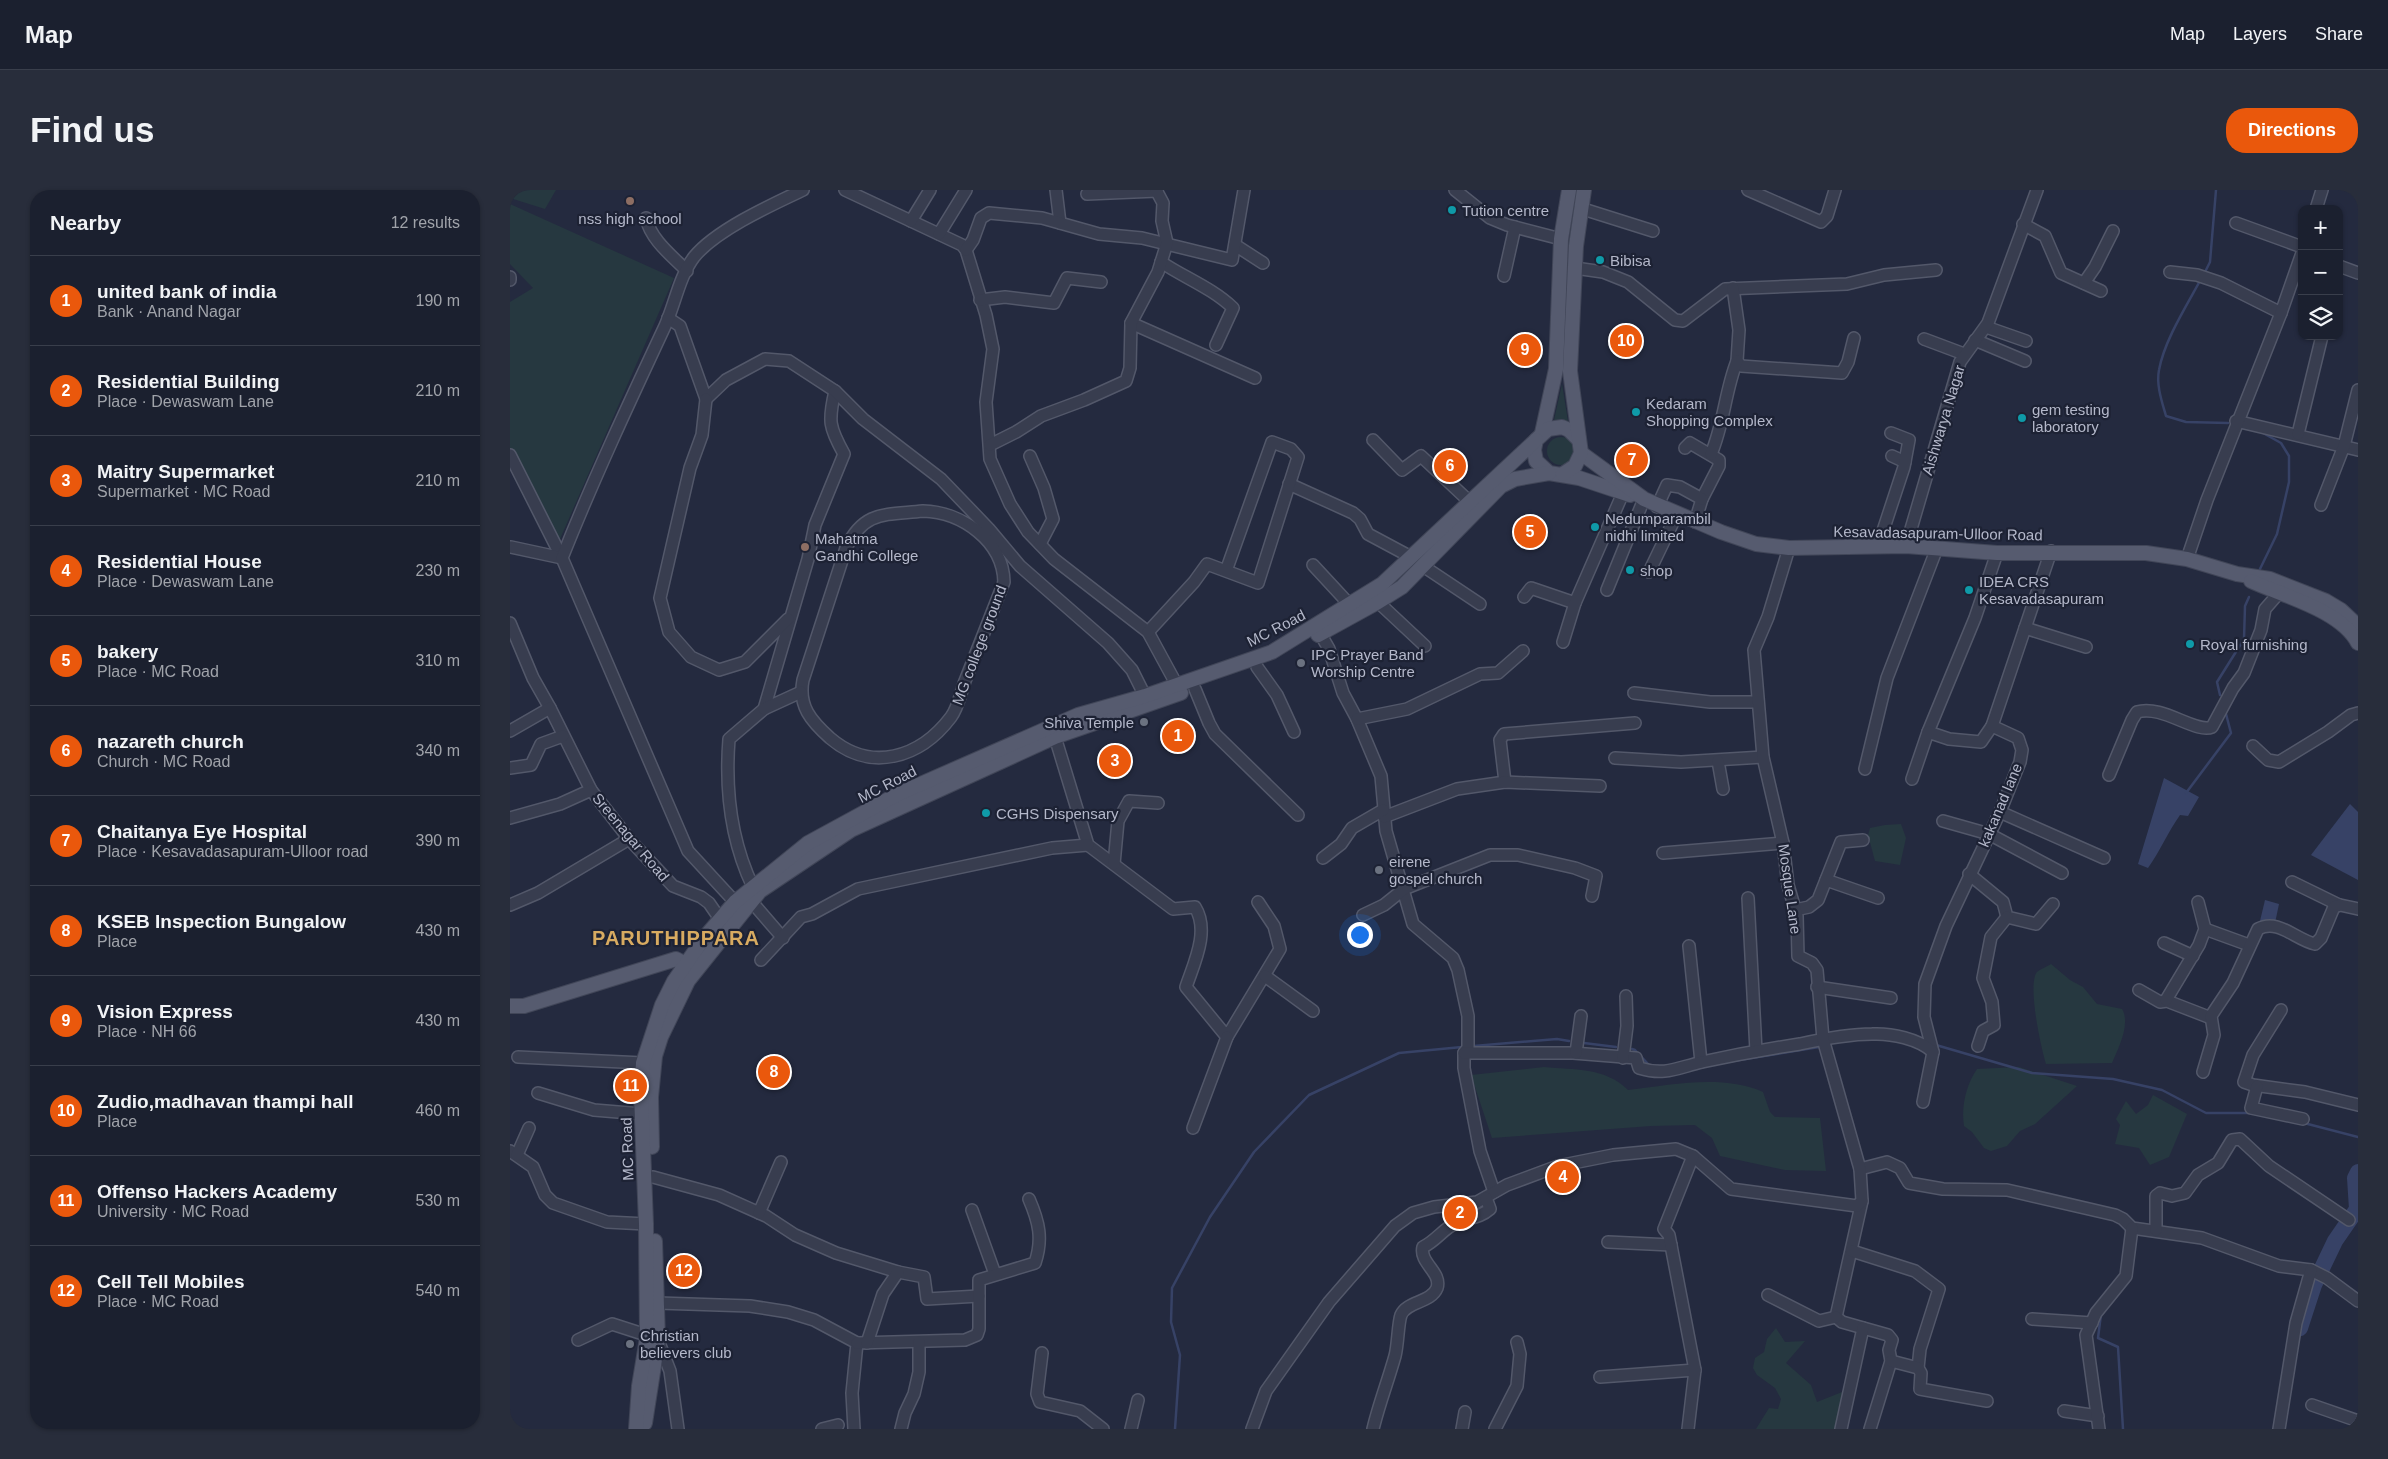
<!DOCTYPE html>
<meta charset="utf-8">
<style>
body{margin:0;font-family:Arial,sans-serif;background:#282d3b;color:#f1f3f6}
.controls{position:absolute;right:15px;top:15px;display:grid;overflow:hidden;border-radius:10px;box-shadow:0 1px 4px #0004}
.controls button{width:45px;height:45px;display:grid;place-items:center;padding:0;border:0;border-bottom:1px solid #393e4b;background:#1b202f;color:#f1f3f6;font:25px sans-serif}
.you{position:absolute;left:849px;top:744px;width:18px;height:18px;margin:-12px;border:4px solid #fff;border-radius:50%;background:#1a73e8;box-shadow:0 0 0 8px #1a73e833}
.badge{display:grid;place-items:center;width:32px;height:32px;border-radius:50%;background:#ea580c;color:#fff;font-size:16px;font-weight:700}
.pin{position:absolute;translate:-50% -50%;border:2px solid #fff;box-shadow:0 1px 5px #0006}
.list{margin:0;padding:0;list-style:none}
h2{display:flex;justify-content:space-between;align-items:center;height:65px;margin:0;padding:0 20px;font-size:21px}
h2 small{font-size:16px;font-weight:400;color:#a0a3aa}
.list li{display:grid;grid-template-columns:32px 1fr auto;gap:15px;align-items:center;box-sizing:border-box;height:90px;padding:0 20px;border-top:1px solid #393e4b}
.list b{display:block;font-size:19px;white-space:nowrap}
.list p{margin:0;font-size:16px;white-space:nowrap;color:#a0a3aa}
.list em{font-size:16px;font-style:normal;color:#a0a3aa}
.icon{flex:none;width:28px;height:28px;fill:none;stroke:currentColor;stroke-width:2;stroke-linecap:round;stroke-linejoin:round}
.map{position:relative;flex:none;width:1848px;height:1239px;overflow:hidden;border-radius:20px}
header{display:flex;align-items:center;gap:30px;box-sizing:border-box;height:70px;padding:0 25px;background:#1b202f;border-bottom:1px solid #393e4b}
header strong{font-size:24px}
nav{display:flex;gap:28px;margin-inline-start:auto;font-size:18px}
.intro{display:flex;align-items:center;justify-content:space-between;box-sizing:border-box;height:120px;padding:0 30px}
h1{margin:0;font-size:35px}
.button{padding:12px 22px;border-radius:20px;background:#ea580c;color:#fff;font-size:18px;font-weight:700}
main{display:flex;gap:30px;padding:0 30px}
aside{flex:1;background:#1b202f;border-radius:20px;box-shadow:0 1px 4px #0004}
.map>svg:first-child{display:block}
.green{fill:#263840}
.water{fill:#374266}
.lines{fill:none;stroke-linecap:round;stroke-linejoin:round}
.stream{stroke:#374266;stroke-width:2.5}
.river{stroke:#374266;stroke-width:16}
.minor-casing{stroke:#53586a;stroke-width:14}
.major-casing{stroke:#414658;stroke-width:16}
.minor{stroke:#383d4f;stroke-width:11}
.major{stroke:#565b6f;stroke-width:14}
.education-dot{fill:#8d6e63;stroke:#1d2234;stroke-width:2}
.culture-dot{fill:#0f9aa8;stroke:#1d2234;stroke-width:2}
.worship-dot{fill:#6b7280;stroke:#1d2234;stroke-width:2}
.labels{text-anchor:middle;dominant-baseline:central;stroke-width:4.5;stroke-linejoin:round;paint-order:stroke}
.poi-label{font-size:15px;fill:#b4b8ca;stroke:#1d2234;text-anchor:start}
.street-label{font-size:15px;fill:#b4b8ca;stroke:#1d2234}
.district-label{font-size:20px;font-weight:bold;letter-spacing:1px;fill:#d8ab61;stroke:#1d2234}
</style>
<header>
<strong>Map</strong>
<nav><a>Map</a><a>Layers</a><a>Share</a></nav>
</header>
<div class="intro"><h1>Find us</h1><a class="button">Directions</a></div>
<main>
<aside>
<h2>Nearby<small>12 results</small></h2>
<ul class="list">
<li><span class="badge">1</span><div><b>united bank of india</b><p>Bank · Anand Nagar</p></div><em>190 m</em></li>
<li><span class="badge">2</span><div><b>Residential Building</b><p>Place · Dewaswam Lane</p></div><em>210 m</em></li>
<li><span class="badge">3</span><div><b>Maitry Supermarket</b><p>Supermarket · MC Road</p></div><em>210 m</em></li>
<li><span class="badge">4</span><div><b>Residential House</b><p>Place · Dewaswam Lane</p></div><em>230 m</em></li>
<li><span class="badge">5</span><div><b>bakery</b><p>Place · MC Road</p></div><em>310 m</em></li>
<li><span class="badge">6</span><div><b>nazareth church</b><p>Church · MC Road</p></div><em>340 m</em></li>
<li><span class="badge">7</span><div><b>Chaitanya Eye Hospital</b><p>Place · Kesavadasapuram-Ulloor road</p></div><em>390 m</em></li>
<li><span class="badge">8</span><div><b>KSEB Inspection Bungalow</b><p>Place</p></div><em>430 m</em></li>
<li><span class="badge">9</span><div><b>Vision Express</b><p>Place · NH 66</p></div><em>430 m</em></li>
<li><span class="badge">10</span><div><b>Zudio,madhavan thampi hall</b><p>Place</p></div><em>460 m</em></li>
<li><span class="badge">11</span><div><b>Offenso Hackers Academy</b><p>University · MC Road</p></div><em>530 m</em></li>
<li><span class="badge">12</span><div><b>Cell Tell Mobiles</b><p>Place · MC Road</p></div><em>540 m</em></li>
</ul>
</aside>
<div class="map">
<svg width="1848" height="1239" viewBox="0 0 1848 1239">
<rect width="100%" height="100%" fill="#242a3f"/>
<g class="green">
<polygon points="0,0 46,0 35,19 0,8"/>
<polygon points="0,14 164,88 43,365 0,279 0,112 23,98 0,74"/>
<polygon points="1052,194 1058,231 1044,230"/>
<circle cx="1051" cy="261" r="14"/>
<polygon points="1391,634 1396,648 1390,675 1365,671 1358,645 1360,638 1375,635"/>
<path d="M1541 774 1560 790 1573 797 1587 814 1612 819C1621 834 1608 859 1602 873L1536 874C1531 858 1517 794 1527 782 1530 779 1537 777 1541 774Z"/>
<path d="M1034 877C1064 880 1095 877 1118 900 1162 895 1212 884 1253 902L1260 922 1265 927 1310 928 1316 981 1275 980 1210 966 1202 948 1185 935 1141 936 982 948 961 885Z"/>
<path d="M1509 877 1567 896 1525 934 1510 941 1497 956 1481 961 1474 958 1462 942 1454 936C1451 917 1456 895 1467 879Z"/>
<polygon points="1643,905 1677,924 1659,967 1640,975 1629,958 1605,954 1610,935 1606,929 1616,911 1626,924 1638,915"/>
<polygon points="1266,1138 1275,1152 1295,1151 1276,1173 1301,1195 1307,1212 1332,1202 1334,1239 1246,1239 1259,1218 1268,1219 1271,1209 1265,1198 1247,1185 1243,1178 1245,1168 1254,1162 1257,1149"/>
</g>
<g class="water">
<path d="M1654 588 1689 607 1678 626 1670 625C1658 642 1650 661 1638 678L1628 674Z"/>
<polygon points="1840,614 1848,622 1848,690 1801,665"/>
<polygon points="1755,710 1769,714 1765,733 1750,731"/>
</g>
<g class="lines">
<g class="stream">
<polyline points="1694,84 1700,72 1706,0"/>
<path d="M1691 89C1677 115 1654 151 1649 180 1646 195 1652 212 1656 226L1676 232 1718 233"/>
<polyline points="1749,381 1767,344 1779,292 1779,266 1771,253 1753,243"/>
<polyline points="1710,505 1707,492 1734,449 1735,416 1739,407"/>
<polyline points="1676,603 1721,543 1716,524"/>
<polyline points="1074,853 1106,857"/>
<polyline points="1426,855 1522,883 1603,889 1652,900 1696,923 1742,923"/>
<polyline points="964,856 1047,849 1059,851"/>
<polyline points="1122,859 1125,860 1139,875"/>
<polyline points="1217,872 1309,857"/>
<polyline points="1794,933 1848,947"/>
<polyline points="1591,1124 1588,1148 1608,1157 1613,1239"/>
<polyline points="665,1239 670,1165 661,1132 662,1098 700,1027 744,962 799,905 889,863 952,857"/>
</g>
<polyline class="river" points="1790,1138 1804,1095 1825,1051 1847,1019 1845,988 1848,982"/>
<g class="minor-casing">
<g id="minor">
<polyline points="335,0 452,55 456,60 476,125 483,159 476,212 480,269 500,314 518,342 544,369 638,442 663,488 668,503"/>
<polyline points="546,0 550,33"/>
<polyline points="945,0 980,28 997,35 1051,49"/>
<polyline points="1238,0 1311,32 1317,26 1325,0"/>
<polyline points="577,4 647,1"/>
<polyline points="1070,18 1143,41"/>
<polyline points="1806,19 1812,0"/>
<path d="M136 28C141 50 161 65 177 81"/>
<polyline points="401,31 420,0"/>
<polyline points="1726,33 1792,57"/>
<polyline points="1513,34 1535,46 1551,83 1591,101"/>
<polyline points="429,44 456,0"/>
<polyline points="725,55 753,73"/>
<polyline points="456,60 463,50 471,28 479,23 532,28 589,44 632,48 722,70 734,0"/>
<path d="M651 72C675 88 702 98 723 118L706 155"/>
<polyline points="1829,76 1848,83"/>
<polyline points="1065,78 1093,82 1118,92 1165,130 1173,131 1215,99 1337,94 1374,85 1426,80"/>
<polyline points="1660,82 1687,85 1711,93 1771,123"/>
<polyline points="994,86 1005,37"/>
<polyline points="0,87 0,90"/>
<polyline points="1574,93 1585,77 1603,41"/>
<polyline points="1223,98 1229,140 1227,171 1231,176 1332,183 1338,172 1344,148"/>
<polyline points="470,110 495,107 544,113 557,88 591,92"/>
<path d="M158 128 170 136 196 209 216 190 255 169 279 171 325 201C318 231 319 237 334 264L305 335 298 369 254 519 219 549C215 600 221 651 243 697"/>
<polyline points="621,133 745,188"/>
<polyline points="1476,137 1516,151"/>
<polyline points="1414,149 1454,164"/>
<polyline points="1465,150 1515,171"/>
<polyline points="325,201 353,229 431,289 479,339 510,376 598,453 622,480 635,506"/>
<polyline points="196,209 192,245 180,278 150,408 159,442 181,467 209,480 235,472 278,429"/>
<polyline points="1726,231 1848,260"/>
<polyline points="1788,244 1812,146"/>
<polyline points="863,250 892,280 911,266 960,312"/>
<polyline points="480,255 506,242 531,226 574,210 616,191 620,178 621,133 648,82 657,53 652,31 653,13 646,0"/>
<polyline points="1175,258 1180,253 1209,270 1209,276 1192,309 1185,332"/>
<path d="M1201 264C1214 234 1215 201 1227 171"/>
<polyline points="0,265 52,368"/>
<polyline points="520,266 534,298 543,329 530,354"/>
<polyline points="1382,266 1395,272"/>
<polyline points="779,294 843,323 850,329 858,344 901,367"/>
<polyline points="1811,315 1834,256 1848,200"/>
<polyline points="1147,317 1157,295 1170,297 1192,309"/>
<path d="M413 321C452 322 493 351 494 392 481 425 468 458 455 491 451 502 448 518 441 527 410 568 361 583 320 548 301 531 288 516 293 490L336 358C354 320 376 325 413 321Z"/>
<polyline points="1368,356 1394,277 1399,250 1381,243"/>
<polyline points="1396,356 1450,172 1478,133 1527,0"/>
<polyline points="1,357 52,368"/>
<polyline points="1677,369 1697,310 1771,123 1792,63"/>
<polyline points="803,375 840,415"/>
<polyline points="913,376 970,414"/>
<polyline points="1139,382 1167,324"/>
<polyline points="1097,400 1134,309"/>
<polyline points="1014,407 1021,398 1065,413"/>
<polyline points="868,412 915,456"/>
<polyline points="0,433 23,488 40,518"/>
<polyline points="807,438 819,459 833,503 847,529 871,586 876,641 903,734 943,768 948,780 958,826 958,858 954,863 954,878 970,961 984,1002"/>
<polyline points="1515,438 1576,457"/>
<polyline points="638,442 684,392 697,374 748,393 788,267 781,259 762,252 716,381"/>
<polyline points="1053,452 1065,413 1113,303"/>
<polyline points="747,477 767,505 784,542"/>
<polyline points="685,499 699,533 705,544 788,625"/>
<polyline points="1124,503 1200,512 1248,512"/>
<polyline points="254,519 291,502"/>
<polyline points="847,529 897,519 970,484 988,483 1013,461"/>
<polyline points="0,541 40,518 81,600 119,649 163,696 191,707 199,713 210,729"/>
<polyline points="1418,542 1465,428 1487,363"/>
<path d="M545 547 578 655 663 719 685 717C700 741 684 773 676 797L717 847 770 759 764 736 748 712"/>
<polyline points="1743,556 1758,570 1769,572 1818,542 1841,525 1848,523"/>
<polyline points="1105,568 1171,572 1253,567"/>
<polyline points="1208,571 1213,599"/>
<polyline points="0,578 21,575 31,554 53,546"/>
<polyline points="1355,579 1377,488 1427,358"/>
<path d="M1599 585 1622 530 1627 522C1652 514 1686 544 1702 537L1723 498 1734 483 1751 440 1755 419 1769 403"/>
<polyline points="1402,589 1418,542 1439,549 1471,552 1482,536"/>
<polyline points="995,592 990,550 994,544 1125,533"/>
<polyline points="1490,622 1594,668"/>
<polyline points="874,627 947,599 995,592 1090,596"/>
<polyline points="0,628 50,614 81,600"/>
<polyline points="1433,631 1479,644 1552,683"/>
<polyline points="1153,663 1273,653"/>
<polyline points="813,668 831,654 842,638 873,620"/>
<polyline points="604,674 608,631 619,611 648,613"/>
<polyline points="1459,684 1493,712 1497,727 1526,734 1543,714"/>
<polyline points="1316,690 1368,708"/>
<polyline points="1782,692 1829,715"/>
<polyline points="1238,708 1246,861"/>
<polyline points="241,711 273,748"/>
<path d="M225 712 178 661 52 368C83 290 119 213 155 136 165 114 169 87 184 67 206 40 261 15 293 0"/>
<polyline points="0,715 28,703 119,649"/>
<polyline points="1285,720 1299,717 1308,710 1331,652 1353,650"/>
<polyline points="853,725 874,715 894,699 980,665 1008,665 1065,678 1086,686 1082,706"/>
<polyline points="1695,739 1739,755"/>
<polyline points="1654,753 1683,766"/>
<polyline points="1179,756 1191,872"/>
<polyline points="251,770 291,727 302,724 348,699 542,658 578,655"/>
<polyline points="755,786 803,821"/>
<polyline points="1307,797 1381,808"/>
<polyline points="1629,800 1650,812 1657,811 1701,828"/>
<polyline points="1656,810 1689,755 1695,739 1688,712"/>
<polyline points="1771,820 1743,865 1734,892 1743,895 1795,902 1848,915"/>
<polyline points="1468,856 1473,841 1484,835 1482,812 1473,788 1481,747 1497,727"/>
<polyline points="1423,862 1414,827 1415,794 1436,736 1490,622 1510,572 1512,560 1508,548 1482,536 1541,361"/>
<path d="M954 863H1063L1126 868 1129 878C1155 886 1167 878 1192 872 1224 865 1257 859 1290 854 1313 849 1338 844 1362 844 1381 843 1409 849 1423 862L1413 912"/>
<polyline points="1066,863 1071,826"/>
<polyline points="8,867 133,873"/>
<polyline points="1113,868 1117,836 1116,806"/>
<path d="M1693 882 1704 845 1701 826 1723 793 1748 739C1768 728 1786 750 1805 754L1811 748 1824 717 1830 715 1848 719"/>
<polyline points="1747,896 1741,918 1793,929"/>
<polyline points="28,903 84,920 132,924"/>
<polyline points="683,938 717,847"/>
<polyline points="0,961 23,977 35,1005 43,1013 97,1032 136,1034"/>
<polyline points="7,965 19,938"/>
<polyline points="1350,979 1377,972 1390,978 1399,993 1433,999 1497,1000 1605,1025 1613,1029 1622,1038 1692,1048 1769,1076 1801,1080 1817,1088 1848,1111"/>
<polyline points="143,987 209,1005 256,1026 285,1045 326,1063 388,1082 414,1087 417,1109 469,1106"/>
<polyline points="1352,1011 1326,1127 1332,1132 1378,1145 1382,1150 1379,1160 1381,1171 1360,1239"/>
<polyline points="462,1020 485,1084"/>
<polyline points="249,1023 271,972"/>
<polyline points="1646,1040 1646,1006 1650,1003 1662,1006 1675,1003 1688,985 1708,973 1722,950 1730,949 1759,976 1839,1030"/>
<polyline points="1098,1052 1161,1055"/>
<polyline points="1342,1061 1405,1081 1429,1099 1410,1159 1408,1178"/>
<polyline points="1258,1105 1309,1131 1326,1127"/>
<polyline points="148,1113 240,1116 278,1122 304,1130 347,1153 342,1203 344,1239"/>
<polyline points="1522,1129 1582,1133"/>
<polyline points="68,1150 102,1134 133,1144 137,1148"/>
<polyline points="148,1150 160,1181 168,1239"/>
<path d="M347 1153 455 1150 467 1145 469 1139V1090L525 1073C533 1049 529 1032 519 1009"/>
<polyline points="357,1153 373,1104 388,1082"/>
<polyline points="532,1163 527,1204 530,1212 570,1221 593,1239"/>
<polyline points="1381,1171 1408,1178 1411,1183 1410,1199 1477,1211"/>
<polyline points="1090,1187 1185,1180"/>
<polyline points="1802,1215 1848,1231"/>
<polyline points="1554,1221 1588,1226"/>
<polyline points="312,1239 328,1235"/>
<polyline points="391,1239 395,1223 404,1204 409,1182 409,1152"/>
<polyline points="621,1239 628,1210"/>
<polyline points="742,1239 756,1201 819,1112 885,1036 903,1023 924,1017 967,1012 997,995 1048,976 1103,965 1166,959 1183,966 1221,999 1347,1016 1352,1011 1350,979 1313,849 1307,780 1302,773 1288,766 1287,726 1278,695 1273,653 1253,567 1244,460 1258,427 1279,358"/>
<path d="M863 1239C869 1214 878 1191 885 1166 888 1155 888 1133 891 1125 897 1111 921 1113 927 1098 932 1082 909 1073 913 1057 926 1051 934 1038 946 1033 958 1028 970 1028 980 1019L976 1008"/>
<polyline points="952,1239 955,1222"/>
<polyline points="985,1239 1007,1196 1010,1164 1007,1152"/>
<polyline points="1178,1239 1185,1180 1159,1045 1154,1039 1183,966"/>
<polyline points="1331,1239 1353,1138"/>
<polyline points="1589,1239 1576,1145 1586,1123 1616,1086 1622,1038"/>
<polyline points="1769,1239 1786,1133 1801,1080"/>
</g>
</g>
<g class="major-casing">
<g id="major">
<polyline points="1032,243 1046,179 1051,49 1059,0"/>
<polyline points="1069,250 1059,240 1052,237 1038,239 1026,250 1024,260 1026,271 1039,283 1069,288 1120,305"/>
<polyline points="1071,263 1134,309 1211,342 1246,354 1279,358 1396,356 1487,363 1636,363 1677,369 1727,384 1760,389 1816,411 1831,420 1848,436"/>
<polyline points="1053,284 1065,276 1071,263 1060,181 1066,56 1074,0"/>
<path d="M1741 391C1773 406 1831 420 1848 453"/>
<polyline points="808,445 868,412 892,397 991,296 1005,289 1039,283"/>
<polyline points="0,816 14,816 166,769 183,778"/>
<polyline points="142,957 141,907 145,866 151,847 178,791 250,701 341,640 545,547 671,503"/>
<polyline points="135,1233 148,1150 145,1051"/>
<polyline points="126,1239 129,1196 137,1148 136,1034 131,904 133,873 152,815 164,791 194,748 225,712 298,653 388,604 568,525 635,506 762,462 872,394 1026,250"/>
</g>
</g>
<use href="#minor" class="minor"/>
<use href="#major" class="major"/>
</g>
<g class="education-dot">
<circle cx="120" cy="11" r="5"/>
<circle cx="295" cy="357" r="5"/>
</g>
<g class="culture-dot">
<circle cx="942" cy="20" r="5"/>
<circle cx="1090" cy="70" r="5"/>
<circle cx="1126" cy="222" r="5"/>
<circle cx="1512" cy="228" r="5"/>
<circle cx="1085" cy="337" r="5"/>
<circle cx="1120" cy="380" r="5"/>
<circle cx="1459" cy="400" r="5"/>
<circle cx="1680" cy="454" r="5"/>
<circle cx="476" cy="623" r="5"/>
</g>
<g class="worship-dot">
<circle cx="791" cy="473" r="5"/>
<circle cx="634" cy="532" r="5"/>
<circle cx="869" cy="680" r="5"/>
<circle cx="120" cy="1154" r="5"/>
</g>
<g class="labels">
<g class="poi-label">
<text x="952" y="20">Tution centre</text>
<text x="120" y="28" text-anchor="middle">nss high school</text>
<text x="1100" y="70">Bibisa</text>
<text x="1136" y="213">Kedaram<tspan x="1136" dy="17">Shopping Complex</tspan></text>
<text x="1522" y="219">gem testing<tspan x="1522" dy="17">laboratory</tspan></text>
<text x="1095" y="328">Nedumparambil<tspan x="1095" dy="17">nidhi limited</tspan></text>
<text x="305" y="348">Mahatma<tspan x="305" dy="17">Gandhi College</tspan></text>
<text x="1130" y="380">shop</text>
<text x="1469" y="391">IDEA CRS<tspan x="1469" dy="17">Kesavadasapuram</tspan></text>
<text x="1690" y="454">Royal furnishing</text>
<text x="801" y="464">IPC Prayer Band<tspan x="801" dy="17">Worship Centre</tspan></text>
<text x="624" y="532" text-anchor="end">Shiva Temple</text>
<text x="486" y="623">CGHS Dispensary</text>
<text x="879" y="671">eirene<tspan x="879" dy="17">gospel church</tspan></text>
<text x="130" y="1145">Christian<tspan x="130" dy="17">believers club</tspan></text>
</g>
<g class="street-label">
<text transform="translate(1433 230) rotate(-73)">Aishwarya Nagar</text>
<text transform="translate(1428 343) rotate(1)">Kesavadasapuram-Ulloor Road</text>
<text transform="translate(766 438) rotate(-27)">MC Road</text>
<text transform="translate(469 455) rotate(-69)">MG college ground</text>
<text transform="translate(377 594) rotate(-27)">MC Road</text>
<text transform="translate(1490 615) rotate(-67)">kakanad lane</text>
<text transform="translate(121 647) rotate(50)">Sreenagar Road</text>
<text transform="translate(1280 699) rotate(82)">Mosque Lane</text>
<text transform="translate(117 959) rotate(-92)">MC Road</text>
</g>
<g class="district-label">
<text x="166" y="748">PARUTHIPPARA</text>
</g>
</g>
</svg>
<div class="controls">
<button>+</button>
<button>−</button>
<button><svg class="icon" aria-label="layers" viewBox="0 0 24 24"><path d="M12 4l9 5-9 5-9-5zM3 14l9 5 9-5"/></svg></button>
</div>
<div class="you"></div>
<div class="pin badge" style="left:668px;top:546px">1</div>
<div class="pin badge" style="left:950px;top:1023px">2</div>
<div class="pin badge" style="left:605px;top:571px">3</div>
<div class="pin badge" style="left:1053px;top:987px">4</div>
<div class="pin badge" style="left:1020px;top:342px">5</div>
<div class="pin badge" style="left:940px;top:276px">6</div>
<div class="pin badge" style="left:1122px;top:270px">7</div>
<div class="pin badge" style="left:264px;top:882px">8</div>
<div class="pin badge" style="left:1015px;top:160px">9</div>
<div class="pin badge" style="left:1116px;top:151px">10</div>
<div class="pin badge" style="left:121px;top:896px">11</div>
<div class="pin badge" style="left:174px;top:1081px">12</div>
</div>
</main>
